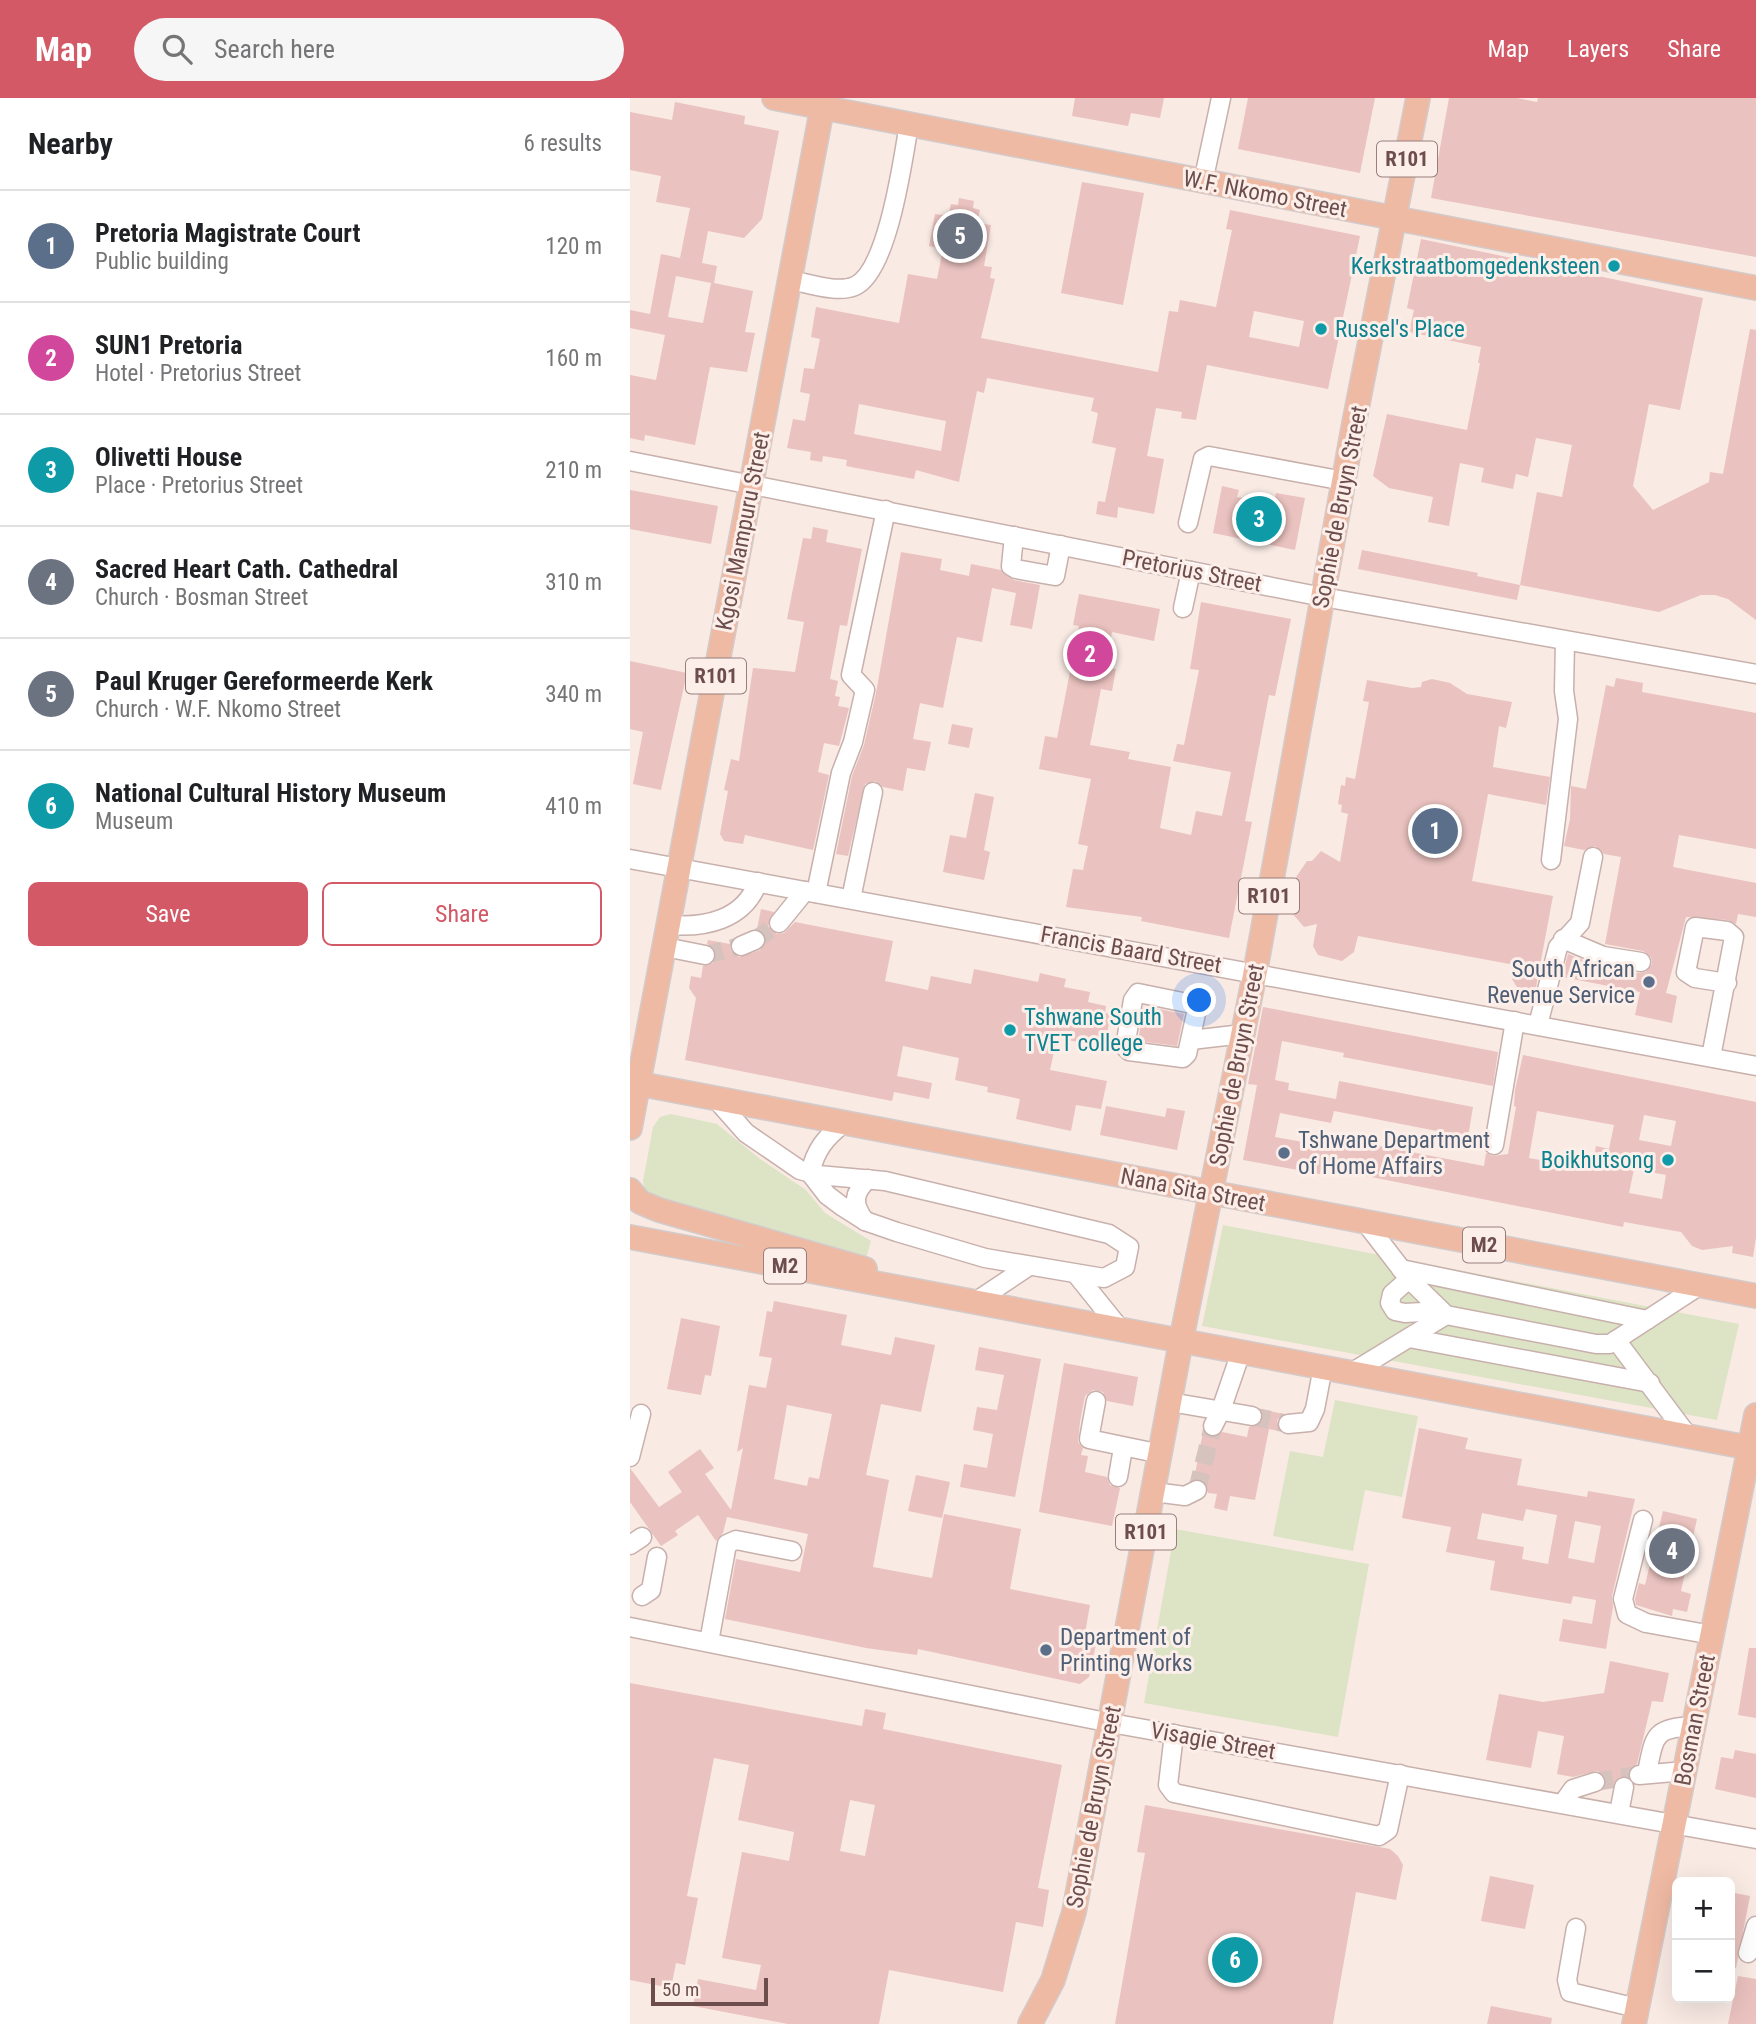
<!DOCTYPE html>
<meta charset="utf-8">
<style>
body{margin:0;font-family:"Roboto Condensed",sans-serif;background:#f6f6f6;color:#202124}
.controls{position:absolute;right:21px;bottom:21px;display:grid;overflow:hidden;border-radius:10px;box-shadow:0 7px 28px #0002}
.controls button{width:63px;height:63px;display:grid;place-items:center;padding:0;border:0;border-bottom:2px solid #e0e0e0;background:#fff;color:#202124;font:35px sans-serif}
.scale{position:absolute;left:21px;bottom:18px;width:117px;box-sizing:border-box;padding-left:7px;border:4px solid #6d4e4d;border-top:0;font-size:19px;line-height:24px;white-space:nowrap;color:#6d4e4d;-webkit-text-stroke:5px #fceee9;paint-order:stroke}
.you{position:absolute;left:570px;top:903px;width:24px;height:24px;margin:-18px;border:5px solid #fff;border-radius:50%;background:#1a73e8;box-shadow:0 0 0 10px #1a73e833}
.badge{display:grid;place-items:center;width:46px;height:46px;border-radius:50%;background:#d35966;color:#fff;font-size:23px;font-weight:700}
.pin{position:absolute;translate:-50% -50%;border:4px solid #fff;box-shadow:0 2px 7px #0006}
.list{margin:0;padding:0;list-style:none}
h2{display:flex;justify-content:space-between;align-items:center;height:91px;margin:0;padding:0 28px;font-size:30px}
h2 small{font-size:23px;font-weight:400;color:#757577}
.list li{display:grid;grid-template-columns:46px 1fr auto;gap:21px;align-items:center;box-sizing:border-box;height:112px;padding:0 28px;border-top:2px solid #e0e0e0}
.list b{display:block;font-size:26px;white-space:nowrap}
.list p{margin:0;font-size:23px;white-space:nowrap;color:#757577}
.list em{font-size:23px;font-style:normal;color:#757577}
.actions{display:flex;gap:14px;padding:21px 28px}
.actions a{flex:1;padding:16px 0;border:2px solid #d35966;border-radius:10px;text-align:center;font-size:24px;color:#d35966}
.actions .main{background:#d35966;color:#fff}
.icon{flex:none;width:38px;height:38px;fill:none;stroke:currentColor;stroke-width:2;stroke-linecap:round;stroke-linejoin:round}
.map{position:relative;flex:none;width:1126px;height:1926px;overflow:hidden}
header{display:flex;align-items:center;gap:42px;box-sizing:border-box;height:98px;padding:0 35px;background:#d35966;color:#fff}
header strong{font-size:33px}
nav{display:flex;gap:38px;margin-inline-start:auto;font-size:24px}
.search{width:490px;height:63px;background:#f6f6f6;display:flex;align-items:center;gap:18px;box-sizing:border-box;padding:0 24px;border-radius:38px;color:#757577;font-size:26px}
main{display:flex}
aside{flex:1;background:#fff}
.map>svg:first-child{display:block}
.green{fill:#dce4c5}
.building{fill:#eac2bf;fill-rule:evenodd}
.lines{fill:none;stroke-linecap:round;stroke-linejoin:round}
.minor-tunnel{stroke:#d6c3be;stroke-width:18;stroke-dasharray:18 9;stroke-linecap:butt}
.minor-casing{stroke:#c8b0ac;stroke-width:21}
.major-casing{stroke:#d3caca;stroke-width:26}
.minor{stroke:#fff;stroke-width:18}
.major{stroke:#efbaa4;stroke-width:23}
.culture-dot{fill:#0f9aa8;stroke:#fceee9;stroke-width:2.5}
.service-dot{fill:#5c6f8a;stroke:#fceee9;stroke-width:2.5}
.labels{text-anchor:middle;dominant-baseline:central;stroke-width:6;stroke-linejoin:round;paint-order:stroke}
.shield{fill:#fceee9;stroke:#987e7c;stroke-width:2}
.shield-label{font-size:21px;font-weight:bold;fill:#6d4e4d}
.street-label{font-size:23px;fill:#6d4e4d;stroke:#fceee9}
.culture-label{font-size:23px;fill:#0d838f;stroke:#fceee9;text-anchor:end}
.service-label{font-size:23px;fill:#4e5e75;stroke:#fceee9;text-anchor:start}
</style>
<header>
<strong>Map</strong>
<div class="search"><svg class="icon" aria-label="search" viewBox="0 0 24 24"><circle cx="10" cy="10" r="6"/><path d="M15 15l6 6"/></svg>Search here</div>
<nav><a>Map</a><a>Layers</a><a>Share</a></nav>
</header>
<main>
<aside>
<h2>Nearby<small>6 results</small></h2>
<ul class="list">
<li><span class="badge" style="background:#5c6f8a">1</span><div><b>Pretoria Magistrate Court</b><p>Public building</p></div><em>120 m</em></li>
<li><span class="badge" style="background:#d1479c">2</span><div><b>SUN1 Pretoria</b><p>Hotel · Pretorius Street</p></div><em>160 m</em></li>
<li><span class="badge" style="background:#0f9aa8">3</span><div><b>Olivetti House</b><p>Place · Pretorius Street</p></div><em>210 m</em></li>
<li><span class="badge" style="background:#6b7280">4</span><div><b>Sacred Heart Cath. Cathedral</b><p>Church · Bosman Street</p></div><em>310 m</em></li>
<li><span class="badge" style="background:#6b7280">5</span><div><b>Paul Kruger Gereformeerde Kerk</b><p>Church · W.F. Nkomo Street</p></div><em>340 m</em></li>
<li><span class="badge" style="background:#0f9aa8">6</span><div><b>National Cultural History Museum</b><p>Museum</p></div><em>410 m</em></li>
</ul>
<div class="actions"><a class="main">Save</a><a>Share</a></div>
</aside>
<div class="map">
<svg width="1126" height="1926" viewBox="0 0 1126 1926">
<rect width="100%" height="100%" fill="#f9eae4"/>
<g class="green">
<polygon points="41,1016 87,1026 130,1061 176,1092 195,1115 241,1143 235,1164 22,1097 14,1092 13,1083 23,1029 30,1019"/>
<polygon points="593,1127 1109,1226 1087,1322 572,1228"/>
<polygon points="705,1302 788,1318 772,1399 735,1392 723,1453 643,1438 660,1353 693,1359"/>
<polygon points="545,1431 739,1466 708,1639 514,1605"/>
</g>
<g class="building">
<polygon points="445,0 534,0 530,20 501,15 498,28 442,18"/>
<polygon points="618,0 745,0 730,75 608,51"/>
<polygon points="819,0 887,0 907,4 908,0 1126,0 1126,159 801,100"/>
<path d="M45 4 115 18 114 26 149 33 132 121 114 140 78 133 72 165 87 168 84 185 123 193 115 234 125 235 117 274 80 269 65 347 15 337 14 343 0 340V277L26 282 35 237 0 230V212L20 216 31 156 50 160 60 110 26 104 31 78 0 72V14L42 22ZM46 178 81 185 73 225 38 219Z"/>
<polygon points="452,84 514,95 493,207 431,195"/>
<path d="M329 100 344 103 343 110 350 112 347 125 361 127 354 168 362 169 360 180 365 181 351 240 528 274 539 213 548 214 550 202 586 209 602 132 596 131 600 112 730 138 698 291 577 267 566 322 551 320 552 314 526 310 517 358 534 361 524 416 488 409 487 420 466 416 468 403 475 404 486 350 462 345 468 315 461 313 464 300 357 280 354 295 347 293 329 384 286 372 284 381 216 368 217 362 193 358 192 364 180 362 181 354 157 350 163 321 175 323 180 296 170 294 174 270 184 271 190 241 181 239 186 209 269 225 278 176 307 181 313 151 299 148 305 116 318 118 321 106 328 107ZM624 213 674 223 669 249 619 239ZM229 306 316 323 311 353 224 336Z"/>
<polygon points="791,141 1073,200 1050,312 1019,306 1003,388 1023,412 1079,384 1080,374 1093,376 1120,231 1126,232 1126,522 1098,501 1085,497 1071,497 1029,514 890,487 907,394 932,399 942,347 906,340 898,379 886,376 883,391 851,384 854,370 830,365 819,428 798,424 803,399 759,390 743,378 757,316 837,332 850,265 848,265 851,249 779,234 784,212 777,210"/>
<polygon points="592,388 609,392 607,399 644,406 646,395 675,400 665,452 583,435"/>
<polygon points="0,392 88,408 81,446 0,431"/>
<polygon points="183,429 198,432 196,444 232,451 217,528 210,527 200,581 208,583 205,598 210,599 208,608 219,610 209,648 194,645 188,674 199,677 183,752 115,737 113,746 94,743 90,736 98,693 94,692 101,661 109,663 123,570 165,574 174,524 157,521 173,440 181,441"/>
<polygon points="732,452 848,475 847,478 890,487 887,502 728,471"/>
<polygon points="271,454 312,461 310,472 339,478 341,466 371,472 384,482 410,487 402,531 380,527 386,495 362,490 352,544 327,539 313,610 290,605 283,641 301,644 295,673 277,670 273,693 253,689 245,683 235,686 218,758 206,756 222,678 234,647 246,595"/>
<polygon points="449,496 530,511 524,543 482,534 475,569 486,571 482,593 471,591 460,647 500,654 498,661 541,669 530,730 561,737 566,713 592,718 601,674 543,663 547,646 554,647 569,572 560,571 571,504 661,521 645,598 639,597 622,687 615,723 622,724 599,840 511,823 512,819 436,809 443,771 453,772 458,748 448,746 461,681 409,671 415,638 427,640 449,528 443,527"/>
<polygon points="0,563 57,575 31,692 3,686 13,634 0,631"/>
<polygon points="986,580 1013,585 1012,594 1126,615 1126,751 1049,737 1043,769 1126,785 1126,819 1108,816 1106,826 1098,822 1056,819 1036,895 1047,898 1042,925 1005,917 1010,894 932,879 938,856 971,869 1009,875 1016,874 1022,866 1021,859 1013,853 975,846 991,759 974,756 965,748 954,752 934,748 940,721 941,688 956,691 976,587 984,589"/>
<polygon points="802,581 820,585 837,596 882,604 876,630 869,628 863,669 920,679 916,707 858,696 842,783 923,798 906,889 902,892 887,889 882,881 885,867 728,838 724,854 712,863 688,857 683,848 687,826 674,829 662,815 663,808 659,801 662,785 677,763 682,763 691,753 710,764 718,716 711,714 712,707 708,706 711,687 715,688 716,679 725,681 739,604 733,603 737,582 782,590 791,589 792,584"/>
<polygon points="322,626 343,630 339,650 318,646"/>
<polygon points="345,695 364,699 354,752 360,754 354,782 313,774 320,737 336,740"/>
<polygon points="131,811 144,814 138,828 147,836 154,835 165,824 263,843 255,883 298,892 301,878 341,886 344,871 408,884 410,875 436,881 434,889 460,894 458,904 476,908 475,915 481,916 474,949 427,940 420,972 477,983 471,1011 446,1007 441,1033 386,1021 390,1001 357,994 358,989 325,982 329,960 273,948 267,978 302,985 299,1001 264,994 262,1003 55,962 66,900 59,890 61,878 71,880 73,868 83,865 86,859 83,849 77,846 78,842 100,846 101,853 109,859 130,852 136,843 132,833 127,831"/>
<polygon points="514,908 554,916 547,948 508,943"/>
<path d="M633 909 868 954 863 988 713 959 714 955 652 943 645 982 659 985 658 992 706 1001 709 983 843 1009 838 1039 704 1013 701 1025 650 1015 645 1039 695 1048 697 1038 854 1068 856 1055 863 1058 878 1056 886 1009 884 1008 885 992 893 957 1126 1004V1139L1123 1159 1102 1155 1103 1148 1072 1152 1062 1148 1051 1134 994 1124 993 1129 691 1069 690 1076 613 1062 627 987 618 986ZM907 1013 984 1027 979 1051 966 1048 962 1071 899 1060ZM1014 1017 1046 1023 1041 1048 1009 1042ZM1004 1071 1036 1077 1032 1101 999 1095Z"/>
<polygon points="476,1008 535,1019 537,1010 555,1013 547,1052 470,1037"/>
<path d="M144 1203 217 1217 211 1247 261 1257 265 1239 305 1247 291 1314 251 1306 236 1377 259 1382 243 1469 302 1480 314 1416 391 1431 380 1491 460 1507 455 1535 468 1537 459 1579 450 1586 288 1551 287 1557 236 1550 95 1521 106 1461 170 1474 178 1436 97 1419 93 1435 86 1443 68 1417 45 1433 48 1437 31 1448 0 1404V1370L29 1409 52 1394 38 1374 70 1351 84 1370 75 1376 101 1412 113 1350 107 1354 119 1287 136 1290 142 1260 129 1258 137 1213 142 1214ZM157 1307 202 1316 189 1381 179 1379 177 1388 144 1381Z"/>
<polygon points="51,1220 90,1228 81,1278 75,1277 71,1297 37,1291"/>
<polygon points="349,1249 411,1261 385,1399 330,1389 334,1366 357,1370 363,1336 343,1332 347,1309 367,1312 374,1277 345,1272"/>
<polygon points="434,1265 508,1279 503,1308 477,1303 473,1294 463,1292 455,1298 450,1324 448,1344 453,1350 451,1357 458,1358 455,1374 477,1379 480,1387 490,1390 482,1428 409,1414"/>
<polygon points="631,1311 653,1316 647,1322 649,1333 639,1331 625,1402 600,1398 597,1413 584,1410 587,1396 578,1395 573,1382 564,1381 573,1334 583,1339 592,1334 617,1339 619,1329 631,1325"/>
<path d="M789 1330 838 1340 835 1351 892 1361 887 1387 957 1399 958 1393 1005 1401 982 1498 983 1509 976 1551 929 1543 933 1521 962 1526 966 1502 943 1498 941 1506 860 1492 865 1463 816 1454 821 1429 772 1420ZM896 1411 927 1417 918 1466 892 1461 894 1449 847 1441 852 1415 893 1423ZM945 1423 971 1428 964 1465 938 1460Z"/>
<polygon points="286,1377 320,1384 312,1420 278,1413"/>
<polygon points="1033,1413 1067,1421 1051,1493 1061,1496 1057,1514 1043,1511 1042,1518 1006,1507 1005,1501 1009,1485 1015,1487"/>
<polygon points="1119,1550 1126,1550 1126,1620 1108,1617"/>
<polygon points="980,1563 1039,1575 1033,1604 1022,1603 1007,1666 999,1672 998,1679 990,1679 983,1687 976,1686 973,1676 967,1673 943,1679 927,1676 934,1638 908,1633 901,1670 856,1662 869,1596 913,1604 974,1595"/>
<path d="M0 1585 232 1628 235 1611 256 1615 253 1631 432 1667 408 1790 419 1792 413 1829 386 1824 373 1894 259 1872 249 1926H158L63 1908 68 1881 126 1892 131 1867 92 1860 112 1754 159 1763 164 1734 108 1722 119 1667 84 1660 57 1798 68 1800 55 1867 46 1865 41 1890 0 1882ZM220 1702 245 1707 235 1758 210 1753Z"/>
<polygon points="1105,1652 1126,1656 1126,1700 1085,1691 1091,1659 1103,1661"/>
<polygon points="515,1707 760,1751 768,1758 773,1767 766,1802 726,1794 703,1926 485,1926 515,1755 507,1754"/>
<polygon points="860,1778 904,1787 895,1831 851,1823"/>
<polygon points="1100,1794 1120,1798 1106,1870 1100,1869"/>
<polygon points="1108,1878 1126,1881 1126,1926 1098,1926"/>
<polygon points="861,1908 922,1920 921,1926 857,1926"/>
</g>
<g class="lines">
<g class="minor-tunnel">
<polyline points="125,842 149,825"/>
<polyline points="75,857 111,848"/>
<polyline points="622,1318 658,1326"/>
<polyline points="567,1392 583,1328"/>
<polyline points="965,1684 1009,1677"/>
</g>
<g class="minor-casing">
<g id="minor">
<polyline points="573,84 591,0"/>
<path d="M160 182C178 185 207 196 225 188 258 173 273 61 279 26"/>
<polyline points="0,363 693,499 1126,576"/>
<polyline points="558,425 573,361 579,358 714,383"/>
<polyline points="384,438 381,468 386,471 425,478 431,447"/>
<polyline points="553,510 561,473"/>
<polyline points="0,761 1126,968"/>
<polyline points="921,762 938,621 934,593 935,543"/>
<polyline points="186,795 211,675 223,644 235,592 221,577 256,412"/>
<polyline points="221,801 243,694"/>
<polyline points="149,825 175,793"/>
<path d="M39 827C75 830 114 822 128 784"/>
<polyline points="933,841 973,858 1011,864"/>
<polyline points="111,848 125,842"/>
<polyline points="35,849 75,857"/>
<polygon points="508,895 562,906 567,911 557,956 553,960 499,953 495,949 503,902"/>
<polyline points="908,927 928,849 950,825 963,759"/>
<polyline points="561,942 613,936"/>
<polyline points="1081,959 1104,839 1097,833 1065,829 1056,874 1065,880 1097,885"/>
<path d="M85 1000 116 1035 170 1072 188 1077 255 1083 479 1136 499 1149 495 1169 474 1180 355 1160 267 1134 235 1123 213 1109 197 1097 180 1075C186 1051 195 1040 214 1025"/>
<polyline points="864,1047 885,923"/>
<path d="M235 1123C222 1106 223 1095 238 1081"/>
<polyline points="735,1124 779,1181 816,1217 966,1246 980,1246 1069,1188"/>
<polyline points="771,1171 1017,1222"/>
<polyline points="446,1176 491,1232"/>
<polyline points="779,1181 762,1196 760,1205 765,1213 775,1215 811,1213"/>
<polyline points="345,1204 399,1168"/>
<polyline points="779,1240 1020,1285"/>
<polyline points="986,1242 1058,1338"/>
<polyline points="721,1275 816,1217"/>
<polyline points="466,1303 459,1341 531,1356"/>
<polyline points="540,1304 622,1318"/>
<polyline points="658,1326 679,1324 685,1311 693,1269"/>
<polyline points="583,1328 591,1312 611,1254"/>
<polyline points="0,1359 11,1316"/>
<polyline points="488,1379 493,1350"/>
<polyline points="524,1394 555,1398 567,1392"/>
<polyline points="1013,1422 993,1501 997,1516 1016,1525 1082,1537"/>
<polyline points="0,1447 12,1439"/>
<polyline points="12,1498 21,1492 27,1459"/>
<polyline points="0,1529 481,1625 1126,1741"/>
<polyline points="79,1544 97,1446 106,1442 162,1453"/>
<polyline points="544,1636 538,1687 544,1695 749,1738 758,1732 770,1676"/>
<path d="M1017 1674C1025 1637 1023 1630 1065 1628"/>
<polyline points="1009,1677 1055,1673"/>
<polyline points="933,1705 943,1691 965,1684"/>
<polyline points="989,1715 994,1689"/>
<polyline points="946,1830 937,1882 940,1894 1007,1910"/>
<polyline points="1118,1855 1126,1828"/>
</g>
</g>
<g class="major-casing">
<g id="major">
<polyline points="144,0 1126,190"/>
<polyline points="0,984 1126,1198"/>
<polyline points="0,1030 194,0"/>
<polyline points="0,1092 10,1104 29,1112 235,1171"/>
<polyline points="0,1139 1126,1351"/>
<polyline points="400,1926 423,1882 444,1814 551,1243 625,875 724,325 788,0"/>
<polyline points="1004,1926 1126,1317"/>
</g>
</g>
<use href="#minor" class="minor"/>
<use href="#major" class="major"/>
</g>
<g class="culture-dot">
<circle cx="984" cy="168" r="7"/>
<circle cx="691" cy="231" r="7"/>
<circle cx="380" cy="932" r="7"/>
<circle cx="1038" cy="1062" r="7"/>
</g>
<g class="service-dot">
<circle cx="1019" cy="884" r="7"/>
<circle cx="654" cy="1055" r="7"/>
<circle cx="416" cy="1552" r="7"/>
</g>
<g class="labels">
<g class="shield">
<rect x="747" y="43.5" width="60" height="35" rx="5"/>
<rect x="56" y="560.5" width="60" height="35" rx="5"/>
<rect x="609" y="780.5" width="60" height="35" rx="5"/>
<rect x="833" y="1129.5" width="42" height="35" rx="5"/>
<rect x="134" y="1150.5" width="42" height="35" rx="5"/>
<rect x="486" y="1416.5" width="60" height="35" rx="5"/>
</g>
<g class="shield-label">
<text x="777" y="61">R101</text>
<text x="86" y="578">R101</text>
<text x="639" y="798">R101</text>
<text x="854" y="1147">M2</text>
<text x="155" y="1168">M2</text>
<text x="516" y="1434">R101</text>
</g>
<g class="street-label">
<text transform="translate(635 96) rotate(11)">W.F. Nkomo Street</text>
<text transform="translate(710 409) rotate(-79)">Sophie de Bruyn Street</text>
<text transform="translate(113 433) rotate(-79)">Kgosi Mampuru Street</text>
<text transform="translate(562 473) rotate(11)">Pretorius Street</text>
<text transform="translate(501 852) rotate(10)">Francis Baard Street</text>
<text transform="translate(607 967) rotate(-79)">Sophie de Bruyn Street</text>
<text transform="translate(563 1092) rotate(11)">Nana Sita Street</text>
<text transform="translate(1065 1622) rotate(-79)">Bosman Street</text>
<text transform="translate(583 1643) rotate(10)">Visagie Street</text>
<text transform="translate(464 1709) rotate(-79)">Sophie de Bruyn Street</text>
</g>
<g class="culture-label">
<text x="970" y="168">Kerkstraatbomgedenksteen</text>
<text x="705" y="231" text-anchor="start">Russel's Place</text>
<text x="394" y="919" text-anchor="start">Tshwane South<tspan x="394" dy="26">TVET college</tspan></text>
<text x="1024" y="1062">Boikhutsong</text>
</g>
<g class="service-label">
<text x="1005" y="871" text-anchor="end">South African<tspan x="1005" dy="26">Revenue Service</tspan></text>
<text x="668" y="1042">Tshwane Department<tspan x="668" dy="26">of Home Affairs</tspan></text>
<text x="430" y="1539">Department of<tspan x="430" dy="26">Printing Works</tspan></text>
</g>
</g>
</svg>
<div class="controls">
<button>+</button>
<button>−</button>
</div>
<div class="scale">50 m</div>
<div class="you"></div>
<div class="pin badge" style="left:805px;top:733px;background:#5c6f8a">1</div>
<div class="pin badge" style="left:460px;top:556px;background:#d1479c">2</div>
<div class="pin badge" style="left:629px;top:421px;background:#0f9aa8">3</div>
<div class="pin badge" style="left:1042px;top:1453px;background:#6b7280">4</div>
<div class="pin badge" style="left:330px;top:138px;background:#6b7280">5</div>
<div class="pin badge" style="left:605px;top:1862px;background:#0f9aa8">6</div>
</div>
</main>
